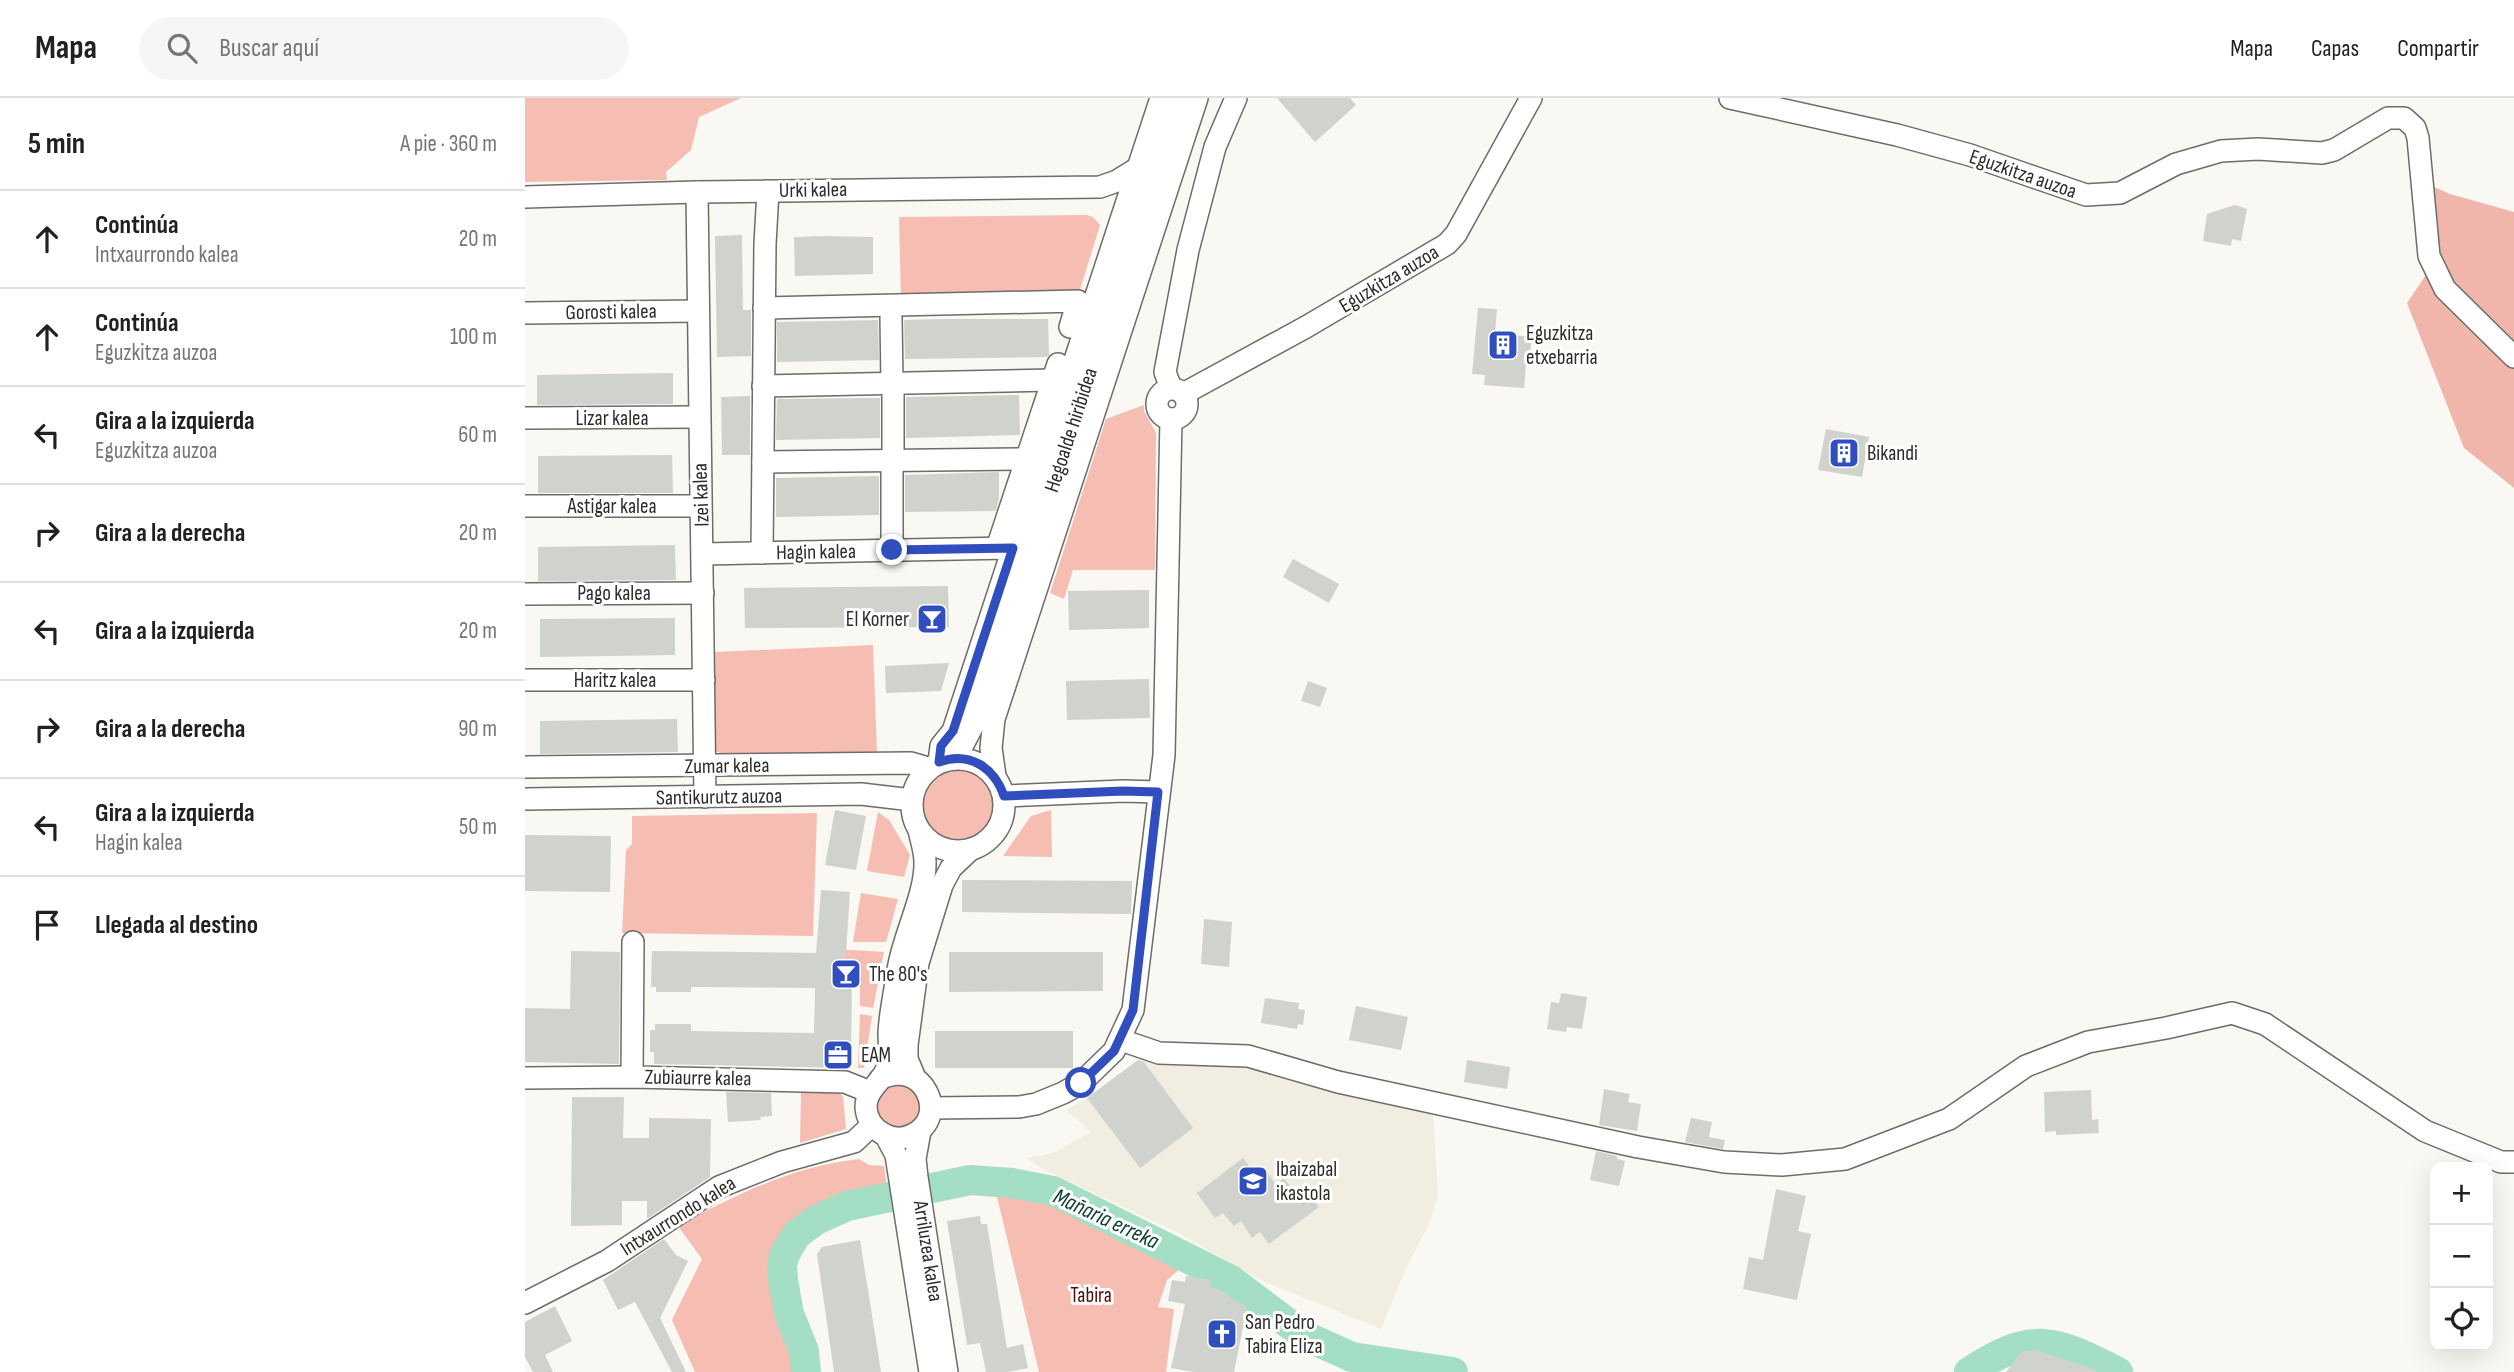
<!DOCTYPE html>
<html lang="es">
<meta charset="utf-8">
<style>
body{margin:0;font-family:"Sofia Sans Condensed",sans-serif;background:#f6f6f6;color:#202124}
.controls{position:absolute;right:21px;bottom:21px;display:grid;overflow:hidden;border-radius:14px;box-shadow:0 7px 28px #0002}
.controls button{width:63px;height:63px;display:grid;place-items:center;padding:0;border:0;border-bottom:2px solid #e0e0e0;background:#fff;color:#202124;font:35px sans-serif}
.stop{position:absolute;width:21px;height:21px;margin:-16px;border:5px solid #314ebf;border-radius:50%;background:#fff}
.stop.end{background:#314ebf;border-color:#fff;box-shadow:0 2px 7px #0008}
.list{margin:0;padding:0;list-style:none}
h2{display:flex;justify-content:space-between;align-items:center;height:91px;margin:0;padding:0 28px;font-size:30px}
h2 small{font-size:23px;font-weight:400;color:#757577}
.list li{display:grid;grid-template-columns:46px 1fr auto;gap:21px;align-items:center;box-sizing:border-box;height:98px;padding:0 28px;border-top:2px solid #e0e0e0}
.list b{display:block;font-size:26px;white-space:nowrap}
.list p{margin:0;font-size:23px;white-space:nowrap;color:#757577}
.list em{font-size:23px;font-style:normal;color:#757577}
.icon{flex:none;width:38px;height:38px;fill:none;stroke:currentColor;stroke-width:2;stroke-linecap:round;stroke-linejoin:round}
.map{position:relative;flex:none;width:1989px;height:1274px;overflow:hidden}
header{display:flex;align-items:center;gap:42px;box-sizing:border-box;height:98px;padding:0 35px;background:#fff;border-bottom:2px solid #e0e0e0}
header strong{font-size:33px}
nav{display:flex;gap:38px;margin-inline-start:auto;font-size:24px}
.search{width:490px;height:63px;background:#f6f6f6;display:flex;align-items:center;gap:18px;box-sizing:border-box;padding:0 24px;border-radius:38px;color:#757577;font-size:26px}
main{display:flex}
aside{flex:1;background:#fff}
.map>svg:first-child{display:block}
.built{fill:#f1eee1}
.green{fill:#f6bdb3}
.forest{fill:#f0b5ab}
.lines{fill:none;stroke-linecap:round;stroke-linejoin:round}
.river{stroke:#a4dfc5;stroke-width:30}
.building{fill:#cfd2cd}
.minor-casing{stroke:#6d6d68;stroke-width:24}
.minor{stroke:#fff;stroke-width:21}
.route{stroke:#314ebf;stroke-width:9}
.labels{text-anchor:middle;dominant-baseline:central;stroke-width:6;stroke-linejoin:round;paint-order:stroke}
.street-label{font-size:21px;fill:#2c2c2a;stroke:#fff}
.poi-label{font-size:21px;fill:#2c2c2a;stroke:#fff;text-anchor:start}
.park-label{font-size:21px;fill:#510c06;stroke:#fff}
.water-label{font-size:23px;font-style:italic;fill:#124231;stroke:#fff}
</style>
<header>
<strong>Mapa</strong>
<div class="search"><svg class="icon" aria-label="search" viewBox="0 0 24 24"><circle cx="10" cy="10" r="6"/><path d="M15 15l6 6"/></svg>Buscar aquí</div>
<nav><a>Mapa</a><a>Capas</a><a>Compartir</a></nav>
</header>
<main>
<aside>
<h2>5 min<small>A pie · 360 m</small></h2>
<ul class="list">
<li><svg class="icon" aria-label="ahead" viewBox="0 0 24 24"><path d="M12 20V5M6 11l6-6 6 6"/></svg><div><b>Continúa</b><p>Intxaurrondo kalea</p></div><em>20 m</em></li>
<li><svg class="icon" aria-label="ahead" viewBox="0 0 24 24"><path d="M12 20V5M6 11l6-6 6 6"/></svg><div><b>Continúa</b><p>Eguzkitza auzoa</p></div><em>100 m</em></li>
<li><svg class="icon" aria-label="left" viewBox="0 0 24 24"><path d="M17 20v-9H6M10 6l-5 5 5 5"/></svg><div><b>Gira a la izquierda</b><p>Eguzkitza auzoa</p></div><em>60 m</em></li>
<li><svg class="icon" aria-label="right" viewBox="0 0 24 24"><path d="M7 20v-9h11M14 6l5 5-5 5"/></svg><div><b>Gira a la derecha</b></div><em>20 m</em></li>
<li><svg class="icon" aria-label="left" viewBox="0 0 24 24"><path d="M17 20v-9H6M10 6l-5 5 5 5"/></svg><div><b>Gira a la izquierda</b></div><em>20 m</em></li>
<li><svg class="icon" aria-label="right" viewBox="0 0 24 24"><path d="M7 20v-9h11M14 6l5 5-5 5"/></svg><div><b>Gira a la derecha</b></div><em>90 m</em></li>
<li><svg class="icon" aria-label="left" viewBox="0 0 24 24"><path d="M17 20v-9H6M10 6l-5 5 5 5"/></svg><div><b>Gira a la izquierda</b><p>Hagin kalea</p></div><em>50 m</em></li>
<li><svg class="icon" aria-label="arrive" viewBox="0 0 24 24"><path d="M6 21V4h12l-3 4 3 4H6"/></svg><div><b>Llegada al destino</b></div></li>
</ul>
</aside>
<div class="map">
<svg width="1989" height="1274" viewBox="0 0 1989 1274">
<rect width="100%" height="100%" fill="#f9f8f2"/>
<polygon class="built" points="616,960 631,965 699,964 908,1015 913,1098 904,1126 880,1172 856,1231 740,1184 653,1135 514,1069 502,1060 528,1055 566,1034 541,1012 562,1000"/>
<g class="green">
<polygon points="0,0 216,0 174,19 166,52 141,74 142,82 0,84"/>
<polygon points="562,117 568,119 575,127 554,195 376,202 374,119"/>
<polygon points="619,307 619,313 631,335 630,472 548,472 539,501 525,495 581,321"/>
<polygon points="348,547 352,656 198,656 190,653 190,554"/>
<circle cx="433" cy="705" r="36"/>
<polygon points="526,712 527,759 478,758 506,718"/>
<polygon points="353,714 364,722 385,757 379,779 342,773"/>
<polygon points="292,715 288,838 97,835 101,752 107,746 107,718"/>
<polygon points="336,795 373,801 361,844 328,844"/>
<polygon points="311,851 359,854 348,910 335,908 335,864 310,862"/>
<polygon points="335,916 347,918 339,970 333,970"/>
<circle cx="373" cy="1008" r="21"/>
<polygon points="276,993 315,994 318,999 321,1031 275,1045"/>
<path d="M334 1061 344 1067 359 1068 362 1089C305 1099 241 1120 250 1191 253 1220 270 1245 272 1274H170L147 1222 177 1161 153 1128C210 1097 269 1068 334 1061Z"/>
<polygon points="469,1086 524,1092 542,1105 577,1121 611,1143 657,1169 642,1182 633,1209 649,1211 641,1274 514,1274"/>
</g>
<polygon class="forest" points="1907,88 1925,96 1989,114 1989,390 1939,350 1882,205 1915,156"/>
<g class="lines">
<g class="river">
<polyline points="281,1274 279,1253 264,1216 258,1182 257,1167 260,1156 271,1137 291,1122 322,1108 445,1082 487,1085 528,1093 706,1182 780,1238 827,1259 928,1274"/>
<path d="M1444 1274C1509 1232 1528 1241 1593 1274"/>
</g>
</g>
<g class="building">
<polygon points="752,0 825,0 831,7 790,44"/>
<polygon points="1710,107 1722,111 1716,143 1707,141 1706,148 1678,143 1682,116"/>
<polygon points="217,137 218,212 226,212 226,258 192,259 190,138"/>
<polygon points="300,138 348,139 348,176 270,178 269,139"/>
<polygon points="953,210 972,211 970,235 1007,239 1005,255 1002,255 999,290 959,287 960,277 947,276"/>
<polygon points="420,221 523,221 524,257 522,259 380,261 379,222"/>
<polygon points="353,222 354,262 252,264 252,224"/>
<polygon points="148,275 148,306 12,307 12,277"/>
<polygon points="494,297 495,337 381,340 381,299"/>
<polygon points="225,298 225,357 197,357 196,299"/>
<polygon points="355,300 355,340 251,342 252,301"/>
<polygon points="1301,331 1344,339 1337,379 1293,372"/>
<polygon points="147,357 148,395 13,395 13,358"/>
<polygon points="474,374 474,401 471,413 380,414 380,377"/>
<polygon points="354,378 354,417 251,419 251,380"/>
<polygon points="150,447 151,482 13,483 13,449"/>
<polygon points="768,461 814,486 804,505 758,479"/>
<polygon points="423,488 424,529 220,530 219,490"/>
<polygon points="624,492 624,530 544,532 543,493"/>
<polygon points="150,520 150,557 15,559 15,521"/>
<polygon points="424,565 416,593 361,595 360,568"/>
<polygon points="624,581 625,620 542,622 541,583"/>
<polygon points="783,583 802,590 795,609 776,603"/>
<polygon points="152,621 153,654 15,656 15,623"/>
<polygon points="310,712 341,718 331,772 300,767"/>
<polygon points="0,737 86,738 85,794 0,793"/>
<polygon points="437,782 607,783 606,816 437,814"/>
<polygon points="296,792 325,794 320,869 327,869 326,970 129,966 129,954 125,954 125,932 130,932 130,926 166,926 166,933 289,935 290,890 166,889 166,894 131,894 131,889 126,889 127,853 291,855"/>
<polygon points="679,821 707,824 704,869 676,866"/>
<polygon points="46,853 95,854 94,966 0,964 0,910 45,911"/>
<polygon points="424,854 578,854 578,893 424,894"/>
<polygon points="1036,895 1062,899 1057,931 1042,929 1041,934 1022,931 1026,904 1034,905"/>
<polygon points="740,900 774,905 773,911 780,912 778,927 773,926 772,931 736,925"/>
<polygon points="831,908 883,919 876,952 824,942"/>
<rect x="410" y="933" width="138" height="37"/>
<polygon points="613,962 619,964 668,1030 615,1070 562,1000"/>
<polygon points="942,962 985,969 982,991 939,984"/>
<polygon points="1079,991 1105,996 1103,1004 1116,1006 1112,1033 1074,1027"/>
<polygon points="1566,992 1567,1022 1573,1021 1574,1035 1531,1037 1531,1033 1520,1034 1519,994"/>
<polygon points="201,994 246,995 247,1018 235,1019 236,1022 203,1024"/>
<polygon points="47,999 99,999 98,1040 124,1040 124,1020 186,1021 185,1079 122,1121 122,1103 97,1103 97,1127 46,1128"/>
<polygon points="1166,1020 1187,1024 1184,1039 1200,1042 1198,1051 1160,1044"/>
<polygon points="1071,1053 1092,1058 1092,1061 1100,1063 1094,1088 1065,1082"/>
<polygon points="718,1060 734,1080 742,1074 751,1087 759,1080 771,1096 779,1090 794,1109 744,1146 735,1134 727,1140 716,1123 709,1128 698,1115 690,1120 672,1095"/>
<polygon points="1251,1091 1281,1098 1273,1133 1286,1136 1272,1202 1218,1191 1224,1159 1238,1162"/>
<polygon points="455,1118 456,1126 462,1126 482,1250 498,1246 503,1270 483,1274 461,1274 455,1245 442,1247 422,1123"/>
<polygon points="139,1141 151,1157 163,1163 135,1220 161,1274 147,1274 110,1204 93,1212 78,1182"/>
<polygon points="335,1142 356,1274 309,1274 292,1156 297,1149"/>
<polygon points="661,1178 686,1182 685,1188 722,1209 709,1274 668,1274 646,1270 660,1206 643,1203 647,1182 660,1184"/>
<polygon points="30,1208 47,1243 20,1257 28,1274 8,1274 0,1259 0,1224"/>
<polygon points="1511,1252 1572,1272 1571,1274 1481,1274 1496,1254"/>
</g>
<g class="lines">
<g class="minor-casing">
<g id="minor">
<polyline points="1205,0 1372,37 1445,57 1561,97 1595,95 1651,66 1696,53 1733,51 1797,55 1809,52 1863,20 1879,20 1890,30 1893,40 1904,158 1920,191 1989,259"/>
<polyline points="172,94 180,699"/>
<polyline points="0,99 172,94 575,89 592,83 613,70"/>
<polyline points="239,210 553,203 545,229"/>
<polyline points="0,215 173,213"/>
<polyline points="366,219 367,285"/>
<polyline points="238,288 527,282"/>
<polyline points="646,290 640,274 663,152 690,49 711,0"/>
<circle cx="647" cy="306" r="15"/>
<polyline points="658,296 781,229 922,146 931,136 1006,0"/>
<polyline points="0,320 174,319"/>
<polyline points="368,363 368,294"/>
<polyline points="238,364 501,361"/>
<polyline points="0,408 175,408"/>
<polyline points="472,450 533,266"/>
<polyline points="367,452 367,372"/>
<polyline points="237,455 240,146 243,93"/>
<polyline points="178,456 484,450"/>
<polyline points="0,496 178,495"/>
<polyline points="0,582 179,582"/>
<polyline points="431,660 454,616 653,0"/>
<circle cx="433" cy="707" r="46"/>
<polyline points="414,664 416,648 428,633 636,0"/>
<polyline points="0,669 386,665 403,670"/>
<polyline points="470,678 466,650 469,621 672,0"/>
<polyline points="479,698 598,693 633,694"/>
<polyline points="0,701 336,696 387,702"/>
<polyline points="596,942 634,955 723,958 813,984 1113,1049 1199,1064 1257,1067 1320,1061 1424,1021 1501,968 1563,944 1641,930 1707,915 1740,926 1900,1033 1976,1064 1989,1064"/>
<polyline points="107,979 108,844"/>
<polyline points="0,980 107,979 320,984 345,994"/>
<polyline points="390,980 382,961 382,947 393,865 417,787 426,770 445,752"/>
<path d="M355 981C398 959 426 1019 387 1037 366 1047 342 1031 341 1009 341 990 359 984 363 967 366 958 364 945 364 935 365 914 370 893 373 872 378 838 401 796 400 764 400 753 396 742 394 732"/>
<polyline points="406,1010 494,1009 511,1006 538,995 556,985 589,953 608,912 639,657 646,321"/>
<polyline points="395,1033 390,1061 392,1079 422,1274"/>
<polyline points="361,1038 371,1057 405,1274"/>
<polyline points="0,1205 82,1163 194,1089 257,1064 329,1044 347,1027"/>
</g>
</g>
<use href="#minor" class="minor"/>
</g>
<g class="lines">
<path class="route" d="M367 452 488 450 428 633 416 648 414 664C444 653 469 669 479 698L598 693 633 694 608 912 589 953 556 985"/>
</g>
<defs>
<g id="building-square" transform="scale(1.575)"><rect x="-9" y="-9" width="18" height="18" rx="4" fill="#314ebf" stroke="#fff"/><path d="M-4-6H4V6H1V3H-1V6H-4ZM-2.5-4.3h1.7v1.8h-1.7ZM.8-4.3h1.7v1.8H.8ZM-2.5-1h1.7V.8h-1.7ZM.8-1h1.7V.8H.8Z" fill="#fff"/></g>
<g id="bar-square" transform="scale(1.575)"><rect x="-9" y="-9" width="18" height="18" rx="4" fill="#314ebf" stroke="#fff"/><path d="M-6-5H6L.8 .8V4.5H3.5V6h-7V4.5H-.8V.8Z" fill="#fff"/></g>
<g id="office-square" transform="scale(1.575)"><rect x="-9" y="-9" width="18" height="18" rx="4" fill="#314ebf" stroke="#fff"/><path d="M-6-3h4V-5.5h4V-3h4V5H-6ZM-1-4.5V-3h2v-1.5ZM-6 0V1H6V0Z" fill="#fff"/></g>
<g id="school-square" transform="scale(1.575)"><rect x="-9" y="-9" width="18" height="18" rx="4" fill="#314ebf" stroke="#fff"/><path d="M0-5L7-2L0 1L-7-2ZM-4 1L0 2.5L4 1V4Q0 6-4 4Z" fill="#fff"/></g>
<g id="church-square" transform="scale(1.575)"><rect x="-9" y="-9" width="18" height="18" rx="4" fill="#314ebf" stroke="#fff"/><path d="M-1.2-6h2.4v3.5h3.3v2.4h-3.3V6h-2.4V-.1h-3.3v-2.4h3.3Z" fill="#fff"/></g>
</defs>
<g fill-rule="evenodd">
<use href="#building-square" x="978" y="247"/>
<use href="#building-square" x="1319" y="355"/>
<use href="#bar-square" x="407" y="521"/>
<use href="#bar-square" x="321" y="876"/>
<use href="#office-square" x="313" y="957"/>
<use href="#school-square" x="728" y="1083"/>
<use href="#church-square" x="697" y="1236"/>
</g>
<g class="labels">
<g class="street-label">
<text transform="translate(1498 76) rotate(19)">Eguzkitza auzoa</text>
<text transform="translate(288 92) rotate(-1)">Urki kalea</text>
<text transform="translate(864 181) rotate(-31)">Eguzkitza auzoa</text>
<text transform="translate(86 214) rotate(-1)">Gorosti kalea</text>
<text x="87" y="320">Lizar kalea</text>
<text transform="translate(546 332) rotate(-72)">Hegoalde hiribidea</text>
<text transform="translate(176 397) rotate(-92)">Izei kalea</text>
<text x="87" y="408">Astigar kalea</text>
<text transform="translate(291 454) rotate(-1)">Hagin kalea</text>
<text x="89" y="495">Pago kalea</text>
<text x="90" y="582">Haritz kalea</text>
<text transform="translate(202 668) rotate(-1)">Zumar kalea</text>
<text transform="translate(194 699) rotate(-1)">Santikurutz auzoa</text>
<text transform="translate(173 980) rotate(1)">Zubiaurre kalea</text>
<text transform="translate(153 1118) rotate(-32)">Intxaurrondo kalea</text>
<text transform="translate(403 1153) rotate(81)">Arriluzea kalea</text>
</g>
<g class="poi-label">
<text x="1001" y="235">Eguzkitza<tspan x="1001" dy="24">etxebarria</tspan></text>
<text x="1342" y="355">Bikandi</text>
<text x="384" y="521" text-anchor="end">El Korner</text>
<text x="344" y="876">The 80's</text>
<text x="336" y="957">EAM</text>
<text x="751" y="1071">Ibaizabal<tspan x="751" dy="24">ikastola</tspan></text>
<text x="720" y="1224">San Pedro<tspan x="720" dy="24">Tabira Eliza</tspan></text>
</g>
<g class="park-label">
<text x="566" y="1197">Tabira</text>
</g>
<g class="water-label">
<text transform="translate(581 1121) rotate(25)">Mañaria erreka</text>
</g>
</g>
</svg>
<div class="controls">
<button>+</button>
<button>−</button>
<button><svg class="icon" aria-label="locate" viewBox="0 0 24 24"><circle cx="12" cy="12" r="6"/><path d="M12 2v4M12 18v4M2 12h4M18 12h4"/></svg></button>
</div>
<div class="stop" style="left:556px;top:985px"></div>
<div class="stop end" style="left:367px;top:452px"></div>
</div>
</main>
